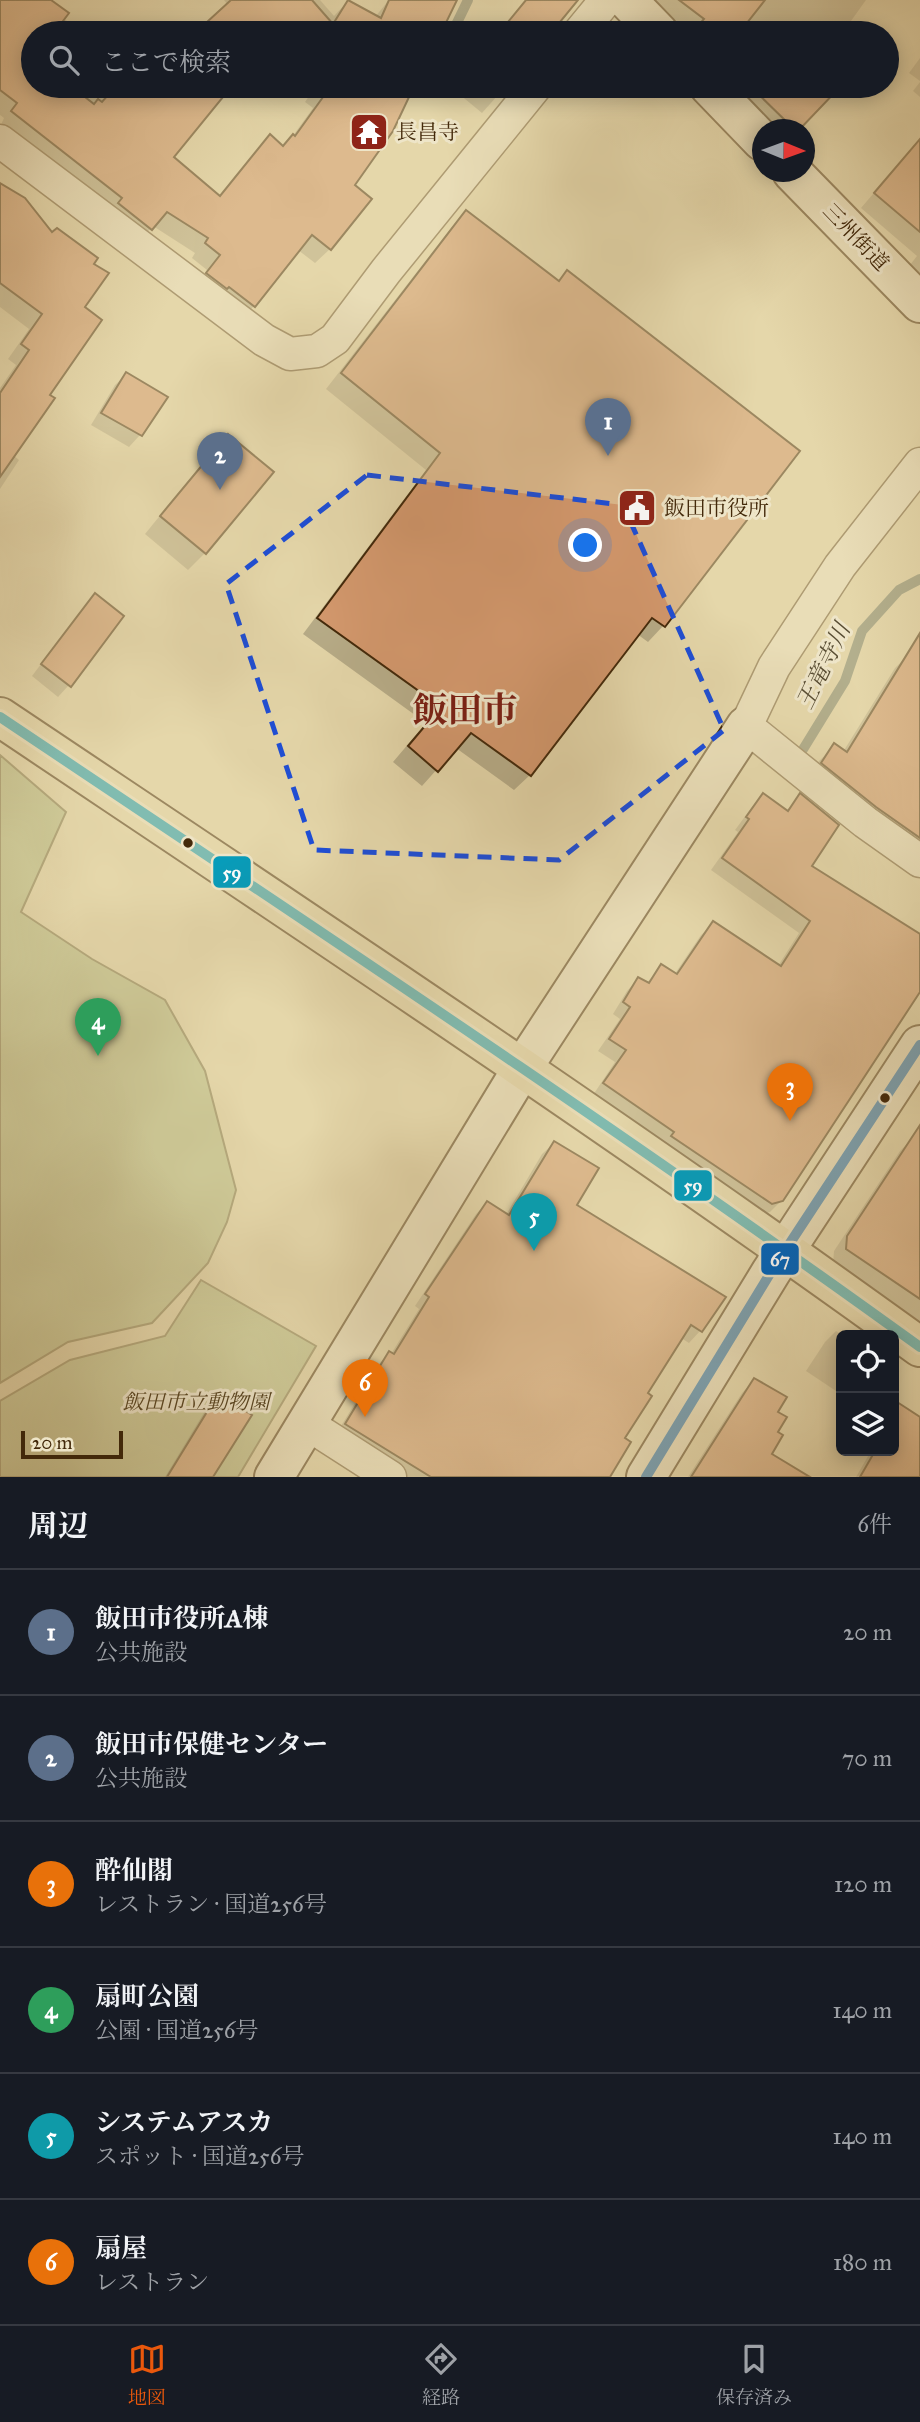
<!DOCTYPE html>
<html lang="ja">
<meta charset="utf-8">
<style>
body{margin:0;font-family:"IM FELL Great Primer","Noto Serif JP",serif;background:#20242c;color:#f1f3f6}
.controls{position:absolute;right:21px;bottom:21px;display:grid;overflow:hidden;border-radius:10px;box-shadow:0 4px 18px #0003}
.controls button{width:63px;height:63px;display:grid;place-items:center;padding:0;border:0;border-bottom:2px solid #363941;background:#171b24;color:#f1f3f6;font:35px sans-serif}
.compass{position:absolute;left:752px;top:119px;width:63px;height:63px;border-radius:50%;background:#171b24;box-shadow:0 4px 18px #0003;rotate:91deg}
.scale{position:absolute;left:21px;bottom:18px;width:102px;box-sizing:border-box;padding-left:7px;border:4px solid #43290a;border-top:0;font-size:19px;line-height:24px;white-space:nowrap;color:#43290a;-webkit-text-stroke:5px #eee5c8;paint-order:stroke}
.you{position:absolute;left:586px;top:546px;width:24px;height:24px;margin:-18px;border:5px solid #fff;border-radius:50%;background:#1a73e8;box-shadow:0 0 0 10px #1a73e833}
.badge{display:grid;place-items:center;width:46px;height:46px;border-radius:50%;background:#ea580c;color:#fff;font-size:23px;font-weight:700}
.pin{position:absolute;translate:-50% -58px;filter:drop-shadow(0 2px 4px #0008)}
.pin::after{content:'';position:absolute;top:37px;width:24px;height:21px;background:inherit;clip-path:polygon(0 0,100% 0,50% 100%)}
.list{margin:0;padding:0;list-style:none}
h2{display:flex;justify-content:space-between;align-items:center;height:91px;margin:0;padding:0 28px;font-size:30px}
h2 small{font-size:23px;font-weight:400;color:#9ea1a6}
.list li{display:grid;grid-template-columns:46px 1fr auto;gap:21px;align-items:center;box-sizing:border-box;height:126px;padding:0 28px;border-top:2px solid #363941}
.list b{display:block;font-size:26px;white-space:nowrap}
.list p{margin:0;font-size:23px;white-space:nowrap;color:#9ea1a6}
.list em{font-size:23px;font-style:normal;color:#9ea1a6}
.icon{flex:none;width:38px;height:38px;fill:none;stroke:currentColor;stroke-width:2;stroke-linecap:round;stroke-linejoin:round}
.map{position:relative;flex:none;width:920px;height:1477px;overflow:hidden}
.search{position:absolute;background:#171b24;box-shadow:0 4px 18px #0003;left:21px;right:21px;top:21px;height:77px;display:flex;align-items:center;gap:18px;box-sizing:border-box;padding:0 24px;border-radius:38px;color:#9ea1a6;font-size:26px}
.sheet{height:847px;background:#171b24}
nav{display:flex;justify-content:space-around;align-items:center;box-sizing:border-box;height:98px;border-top:2px solid #363941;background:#171b24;font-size:19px;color:#9ea1a6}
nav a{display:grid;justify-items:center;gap:4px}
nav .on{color:#ea580c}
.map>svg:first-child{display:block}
.green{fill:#b5be88;stroke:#7c7449;stroke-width:2}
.shadow{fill:#0003}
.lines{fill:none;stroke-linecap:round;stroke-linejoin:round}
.stream{stroke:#757f6c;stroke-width:10}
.building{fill:#d3986d;stroke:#43290a;stroke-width:2}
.street-casing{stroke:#6c5432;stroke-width:35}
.secondary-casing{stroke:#43290a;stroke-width:42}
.highway-casing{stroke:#43290a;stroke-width:42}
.street{stroke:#eee5c8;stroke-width:32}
.secondary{stroke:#eee5c8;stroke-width:38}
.highway{stroke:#e5d7aa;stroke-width:38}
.bus-1-casing{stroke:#eee5c8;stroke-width:16}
.bus-2-casing{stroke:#eee5c8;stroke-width:16}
.bus-1{stroke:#079cba;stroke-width:10}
.bus-2{stroke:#0065bd;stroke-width:10}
.marked{fill:none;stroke:#1d4ed8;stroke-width:5;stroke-dasharray:14 9;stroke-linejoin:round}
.bus-dot{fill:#43290a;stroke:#eee5c8;stroke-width:2.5}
.labels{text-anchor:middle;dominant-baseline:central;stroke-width:6;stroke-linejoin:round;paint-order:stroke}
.poi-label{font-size:21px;fill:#43290a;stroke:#eee5c8;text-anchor:start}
.street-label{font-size:21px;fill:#43290a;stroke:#eee5c8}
.park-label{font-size:21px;font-style:italic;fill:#5a4723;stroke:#eee5c8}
.water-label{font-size:23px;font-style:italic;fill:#584d33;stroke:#eee5c8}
.town-label{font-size:35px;font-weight:bold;fill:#7a1f14;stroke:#eee5c8}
.line-badge{stroke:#eee5c8;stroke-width:2.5}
.badge-label{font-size:19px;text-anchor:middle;font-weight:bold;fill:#fff}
</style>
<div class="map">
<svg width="920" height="1477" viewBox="0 0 920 1477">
<rect width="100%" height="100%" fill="#e5d7aa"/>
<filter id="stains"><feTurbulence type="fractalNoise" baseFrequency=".00286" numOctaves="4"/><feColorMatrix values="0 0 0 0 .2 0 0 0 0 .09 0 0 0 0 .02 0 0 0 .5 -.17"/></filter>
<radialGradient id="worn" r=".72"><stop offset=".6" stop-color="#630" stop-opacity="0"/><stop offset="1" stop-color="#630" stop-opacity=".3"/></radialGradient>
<g class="green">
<polygon points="0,755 66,812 21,912 92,959 165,1000 205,1071 236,1190 227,1222 208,1263 152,1323 68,1342 0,1383"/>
<polygon points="201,1280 316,1346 238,1477 0,1477 0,1401 70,1360 165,1336"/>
</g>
<g class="shadow">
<polygon points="4,0 48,0 63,18 83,33 33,33 33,86 230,86 172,157 219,197 270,137 282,147 292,137 313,108 305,102 316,86 413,86 391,130 353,185 330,249 315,263 298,250 254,306 240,320 193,288 207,270 192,258 195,253 153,226 137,243 0,127 4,118 0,115 0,6"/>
<polygon points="224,0 320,0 334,16 348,1 375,17 389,0 437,0 451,7 439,33 295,33 287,28 282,33 198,33 228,5"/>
<polygon points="648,0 866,0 846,28 852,33 690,33"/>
<polygon points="172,21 185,33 160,33"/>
<polygon points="920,58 920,81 909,73"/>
<polygon points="920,82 920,97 913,91"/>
<polygon points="456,86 506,86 482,113 453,89"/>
<polygon points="732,86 838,86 796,130 767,130"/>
<polygon points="920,139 920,282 906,270 917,256 861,208"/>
<polygon points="0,185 52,234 91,265 83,307 47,395 13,455 19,460 0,489 0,388 16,365 8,359 29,329 0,307"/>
<polygon points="466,212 557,282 567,272 798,451 663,626 648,642 637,634 530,775 514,790 456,748 422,786 393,762 426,723 303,634 426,470 326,389 451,228"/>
<polygon points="127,374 165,397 140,435 129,447 91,425 115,385"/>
<polygon points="228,436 271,472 205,553 188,570 145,534 211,453"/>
<polygon points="96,595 69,685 58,697 32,676 84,607"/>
<polygon points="910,653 920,659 920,866 807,779 819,761 835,746 843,752 895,668"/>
<polygon points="763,795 786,811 800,796 810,867 920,936 920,989 782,1200 770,1212 760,1215 593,1095 615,1062 598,1051 620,1019 613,1014 627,991 638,979 646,984 661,966 674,975 701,935 713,924 778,966 799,933 711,870 738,832 735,830 752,807"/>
<polygon points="920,1136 920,1321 833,1263 834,1251 900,1151 914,1137"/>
<polygon points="554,1143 574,1206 723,1297 700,1331 689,1343 681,1338 646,1394 623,1439 608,1477 401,1477 335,1436 378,1365 389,1353 391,1354 419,1309 415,1306 476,1214 487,1203 506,1215 542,1154"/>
<polygon points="836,1331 842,1335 841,1391 839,1393 806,1371 825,1342"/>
<polygon points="754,1380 775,1413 776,1433 769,1454 807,1477 688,1477 742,1393"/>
<polygon points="218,1396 224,1456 213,1477 165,1477 208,1406"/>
<polygon points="902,1407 920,1419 920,1477 856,1477 871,1451 894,1451 894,1415"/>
</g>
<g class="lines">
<g class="stream">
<polyline points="452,33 468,0"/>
<polyline points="802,751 845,681 862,631 899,590 920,579"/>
</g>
</g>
<g class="building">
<polygon points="0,0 51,0 69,13 54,33 33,33 33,86 71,86 94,104 98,99 102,102 116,86 232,86 174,157 220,196 270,134 283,146 293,134 295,136 331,86 393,86 409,97 393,131 355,185 372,199 331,250 312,235 255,307 229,287 227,289 206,273 220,255 205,243 208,238 167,212 152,230 118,203 122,198 11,111 17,103 0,90"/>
<polygon points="231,0 312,0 333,24 348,0 381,18 389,0 457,0 441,33 195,33"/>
<polygon points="526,0 578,0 551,33 499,33"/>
<polygon points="679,0 765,0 739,33 692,33 704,19"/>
<polygon points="750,86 841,86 799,130 795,130"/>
<polygon points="920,139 920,232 874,193"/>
<polygon points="0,183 25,198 52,232 57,228 98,258 94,264 109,273 85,307 102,320 50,395 55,398 0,477 0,393 29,350 21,344 42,314 0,283"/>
<polygon points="466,210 559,281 567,270 800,451 665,627 652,618 531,776 471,733 438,772 408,746 441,707 317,618 440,453 341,373"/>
<polygon points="126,372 168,397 142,436 101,413"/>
<polygon points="228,434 274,472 206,554 160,516"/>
<polygon points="95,593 124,616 71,687 41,664"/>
<polygon points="920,633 920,838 876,807 821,763 834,743 847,752"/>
<polygon points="763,793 788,811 800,793 839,825 812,866 920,934 920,992 783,1201 772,1204 671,1136 674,1132 603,1083 626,1050 609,1039 630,1007 623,1002 638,977 649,983 661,964 677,974 713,921 781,966 810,921 722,858 749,819 746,817"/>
<polygon points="920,1125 920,1299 846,1249 847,1236"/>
<polygon points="554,1141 599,1168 577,1205 726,1297 702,1332 691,1325 648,1393 652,1396 625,1438 631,1442 610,1477 431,1477 345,1424 389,1351 394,1354 429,1297 425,1294 487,1201 509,1215"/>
<polygon points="754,1378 787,1397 778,1412 787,1417 778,1432 783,1435 772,1454 810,1477 691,1477"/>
<polygon points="218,1394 252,1415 213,1477 167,1477"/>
<polygon points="894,1400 920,1417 920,1477 860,1477 875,1451 894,1451"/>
</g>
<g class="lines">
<g class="street-casing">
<g id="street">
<polyline points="579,33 606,0"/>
<polyline points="0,141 264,340 290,354 317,351 335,339 386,271 536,86"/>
<polyline points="920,464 840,566 774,667 746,726 865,822 920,861"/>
<polyline points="306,1423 390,1477"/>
</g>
</g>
<g class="secondary-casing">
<g id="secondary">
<polyline points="627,0 659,33"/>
<polyline points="709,86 762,141"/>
<polyline points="792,172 920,303"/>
<polyline points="274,1477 523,1067 746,726"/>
<polyline points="646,1477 771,1272 920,1045"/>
</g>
</g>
<g class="highway-casing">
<path id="highway" d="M0 717C309 924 619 1129 920 1347"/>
</g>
<use href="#street" class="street"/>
<use href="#secondary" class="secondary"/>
<use href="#highway" class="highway"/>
<g class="bus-1-casing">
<path id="bus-1" d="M0 717C309 924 619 1129 920 1347"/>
</g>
<g class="bus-2-casing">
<polyline id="bus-2" points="646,1477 771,1272 920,1045"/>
</g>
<use href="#bus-1" class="bus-1"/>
<use href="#bus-2" class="bus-2"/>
</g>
<path d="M0 0H920V1477H0ZM367 475 623 505 724 730 559 860 314 850 226 584Z" fill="#e5d7aa" fill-opacity=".55" fill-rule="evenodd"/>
<path class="marked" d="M367 475 623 505 724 730 559 860 314 850 226 584Z"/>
<defs>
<g id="temple-square" transform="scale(2.0125)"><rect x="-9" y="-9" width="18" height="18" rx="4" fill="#8f2418" stroke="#eee5c8"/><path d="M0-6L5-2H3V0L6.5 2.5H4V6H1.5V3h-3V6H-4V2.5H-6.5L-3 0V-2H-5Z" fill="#fff"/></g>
<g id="civic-square" transform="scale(2.0125)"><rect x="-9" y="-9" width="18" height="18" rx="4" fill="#8f2418" stroke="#eee5c8"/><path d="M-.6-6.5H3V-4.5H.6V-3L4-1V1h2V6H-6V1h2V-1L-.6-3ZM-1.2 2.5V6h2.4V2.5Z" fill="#fff"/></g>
</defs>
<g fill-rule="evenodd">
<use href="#temple-square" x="369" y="132"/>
<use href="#civic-square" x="637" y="508"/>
</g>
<g class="bus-dot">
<circle cx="188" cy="843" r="6"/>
<circle cx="885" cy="1098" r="6"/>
</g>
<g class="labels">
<g class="poi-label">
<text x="396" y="132">長昌寺</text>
<text x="664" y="508">飯田市役所</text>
</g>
<g class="street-label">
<text transform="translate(856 237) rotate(46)">三州街道</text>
</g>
<g class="park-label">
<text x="196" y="1402">飯田市立動物園</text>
</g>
<g class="water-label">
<text transform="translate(823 666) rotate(-64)">王竜寺川</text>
</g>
<g class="town-label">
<text x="465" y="710">飯田市</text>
</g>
</g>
<g class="line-badge">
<rect x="212" y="855" width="40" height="34" rx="7" fill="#079cba"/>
<rect x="673" y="1169" width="40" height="33" rx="7" fill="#079cba"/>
<rect x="760" y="1242" width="40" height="34" rx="7" fill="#0065bd"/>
</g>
<g class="badge-label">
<text x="232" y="879">59</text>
<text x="693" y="1192">59</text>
<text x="780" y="1266">67</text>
</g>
<rect width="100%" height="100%" filter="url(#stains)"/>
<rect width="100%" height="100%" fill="url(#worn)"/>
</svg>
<div class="controls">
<button><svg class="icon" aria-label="locate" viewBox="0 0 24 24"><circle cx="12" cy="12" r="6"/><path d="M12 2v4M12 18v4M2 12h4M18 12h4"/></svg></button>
<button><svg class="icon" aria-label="layers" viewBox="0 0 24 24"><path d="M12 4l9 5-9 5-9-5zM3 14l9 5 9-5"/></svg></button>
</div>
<svg class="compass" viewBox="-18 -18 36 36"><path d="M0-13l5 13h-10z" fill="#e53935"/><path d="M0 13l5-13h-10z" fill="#9ea1a6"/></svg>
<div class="scale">20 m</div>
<div class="you"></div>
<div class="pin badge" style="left:608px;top:456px;background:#5c6f8a">1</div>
<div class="pin badge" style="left:220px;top:490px;background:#5c6f8a">2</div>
<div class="pin badge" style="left:790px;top:1121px;background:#e8710a">3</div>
<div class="pin badge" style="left:98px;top:1056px;background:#2e9e5b">4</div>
<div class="pin badge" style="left:534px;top:1251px;background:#0f9aa8">5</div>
<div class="pin badge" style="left:365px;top:1417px;background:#e8710a">6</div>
<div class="search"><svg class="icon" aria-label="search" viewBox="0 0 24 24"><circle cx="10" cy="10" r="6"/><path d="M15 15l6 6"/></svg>ここで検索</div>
</div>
<section class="sheet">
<h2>周辺<small>6件</small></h2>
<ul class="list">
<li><span class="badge" style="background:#5c6f8a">1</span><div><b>飯田市役所A棟</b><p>公共施設</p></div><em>20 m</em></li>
<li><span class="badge" style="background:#5c6f8a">2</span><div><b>飯田市保健センター</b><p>公共施設</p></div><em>70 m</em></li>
<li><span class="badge" style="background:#e8710a">3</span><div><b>酔仙閣</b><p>レストラン · 国道256号</p></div><em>120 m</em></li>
<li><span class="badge" style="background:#2e9e5b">4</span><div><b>扇町公園</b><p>公園 · 国道256号</p></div><em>140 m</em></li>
<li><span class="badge" style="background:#0f9aa8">5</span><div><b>システムアスカ</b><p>スポット · 国道256号</p></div><em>140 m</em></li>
<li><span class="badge" style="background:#e8710a">6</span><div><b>扇屋</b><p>レストラン</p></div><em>180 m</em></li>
</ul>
</section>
<nav>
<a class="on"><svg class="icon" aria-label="map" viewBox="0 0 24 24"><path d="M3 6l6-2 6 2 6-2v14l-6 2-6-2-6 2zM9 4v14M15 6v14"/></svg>地図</a>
<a><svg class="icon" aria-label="directions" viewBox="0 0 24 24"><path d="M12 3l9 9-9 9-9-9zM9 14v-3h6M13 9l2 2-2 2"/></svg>経路</a>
<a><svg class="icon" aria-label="saved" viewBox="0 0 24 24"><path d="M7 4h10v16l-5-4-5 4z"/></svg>保存済み</a>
</nav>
